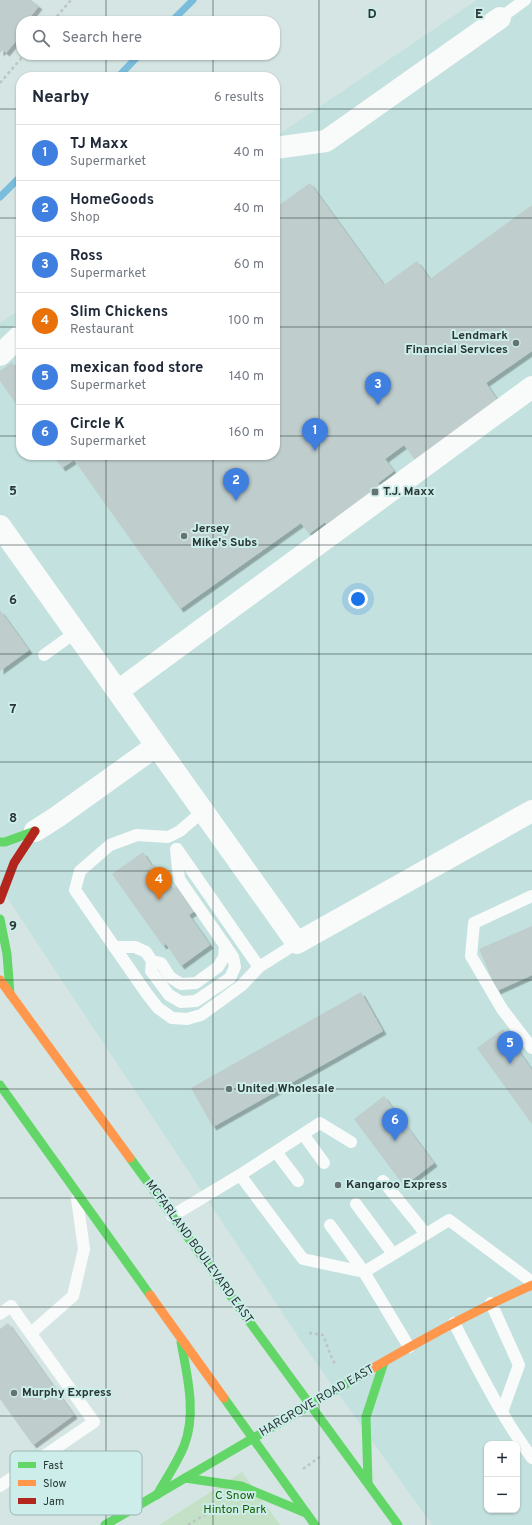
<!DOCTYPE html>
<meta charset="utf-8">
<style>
body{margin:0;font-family:Overpass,sans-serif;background:#f2f2f3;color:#1f2937}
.controls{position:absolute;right:12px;bottom:12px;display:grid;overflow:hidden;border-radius:8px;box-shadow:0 1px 3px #0004}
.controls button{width:36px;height:36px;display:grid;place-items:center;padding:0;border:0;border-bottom:1px solid #e0e1e3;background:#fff;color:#1f2937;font:20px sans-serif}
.you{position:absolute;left:358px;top:599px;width:14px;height:14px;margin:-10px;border:3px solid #fff;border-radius:50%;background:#1a73e8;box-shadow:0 0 0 6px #1a73e833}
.badge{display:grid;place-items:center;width:26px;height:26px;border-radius:50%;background:#2563eb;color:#fff;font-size:13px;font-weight:700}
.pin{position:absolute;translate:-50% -33px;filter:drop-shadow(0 1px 2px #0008)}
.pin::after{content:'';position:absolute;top:21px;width:14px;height:12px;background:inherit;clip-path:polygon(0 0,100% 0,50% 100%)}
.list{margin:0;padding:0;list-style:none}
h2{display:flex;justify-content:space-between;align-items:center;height:52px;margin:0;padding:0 16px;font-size:17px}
h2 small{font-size:13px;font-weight:400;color:#747a83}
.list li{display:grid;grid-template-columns:26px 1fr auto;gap:12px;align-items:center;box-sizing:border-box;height:56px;padding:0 16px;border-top:1px solid #e0e1e3}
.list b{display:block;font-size:15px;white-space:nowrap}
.list p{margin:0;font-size:13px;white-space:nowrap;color:#747a83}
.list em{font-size:13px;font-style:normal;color:#747a83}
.icon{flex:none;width:22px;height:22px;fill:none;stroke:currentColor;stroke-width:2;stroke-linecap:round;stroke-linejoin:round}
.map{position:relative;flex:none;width:532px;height:1525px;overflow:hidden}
.search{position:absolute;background:#fff;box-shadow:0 1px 3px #0004;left:16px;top:16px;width:264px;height:44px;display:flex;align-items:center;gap:10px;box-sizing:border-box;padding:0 14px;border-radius:16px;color:#747a83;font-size:15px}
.panel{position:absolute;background:#fff;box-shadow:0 1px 3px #0004;left:16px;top:72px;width:264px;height:388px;border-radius:16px}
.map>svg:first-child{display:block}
.built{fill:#c3e1de;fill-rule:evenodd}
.green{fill:#c4e1c7}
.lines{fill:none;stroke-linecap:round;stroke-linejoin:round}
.stream{stroke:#79bcdc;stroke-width:7}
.building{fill:#bfcdcd;filter:url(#shadow)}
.path{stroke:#bec5c4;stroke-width:2.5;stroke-dasharray:3 3;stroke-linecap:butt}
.lane{stroke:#f9fbfb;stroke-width:12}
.street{stroke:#f9fbfb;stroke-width:22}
.fast{stroke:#63d668;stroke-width:9}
.slow{stroke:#ff974d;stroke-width:9}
.jam{stroke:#b3261e;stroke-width:9}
.grid{fill:none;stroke:#293635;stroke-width:1;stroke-opacity:0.55}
.poi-dot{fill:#657372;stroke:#ccede9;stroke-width:1.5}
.labels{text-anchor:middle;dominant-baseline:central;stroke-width:4;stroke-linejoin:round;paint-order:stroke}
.poi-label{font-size:12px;font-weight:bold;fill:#293635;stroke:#ccede9;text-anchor:start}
.street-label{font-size:12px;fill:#293635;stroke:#ccede9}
.park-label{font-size:12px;fill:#166104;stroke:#ccede9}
.key{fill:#ccede9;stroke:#9bb6b3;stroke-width:1}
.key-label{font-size:11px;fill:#293635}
.grid-label{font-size:13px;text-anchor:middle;font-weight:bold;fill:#293635;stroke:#ccede9;stroke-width:4;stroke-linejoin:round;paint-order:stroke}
</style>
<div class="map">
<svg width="532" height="1525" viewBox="0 0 532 1525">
<defs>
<filter id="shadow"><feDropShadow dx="3.5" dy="3.5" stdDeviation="0" flood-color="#0004"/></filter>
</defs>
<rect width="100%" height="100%" fill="#d4e5e3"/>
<path class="built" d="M477 0H532V1247L476 1273 532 1247V1525H432L307 1350 0 887V323L21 309V455H275V137ZM487 1444H517V1510H487Z"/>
<polygon class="green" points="242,1472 280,1525 159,1525"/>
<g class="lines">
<g class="stream">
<polyline points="172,21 193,0"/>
<polyline points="118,77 139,55"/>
<polyline points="0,197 21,176"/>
</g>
</g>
<g class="building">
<polygon points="0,0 31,0 39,6 31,16 34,20 33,21 21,21 21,35 6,53 3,50 0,53"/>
<polygon points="310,183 384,285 417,261 430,279 532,205 532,351 486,383 498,401 415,460 404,445 385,459 394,471 378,483 380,486 326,524 325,522 309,534 301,523 180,609 74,460 62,468 53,455 275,455 275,208"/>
<polygon points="12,362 21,375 21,411 0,381 0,371"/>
<polygon points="0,610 29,650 0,671"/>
<polygon points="143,852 152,866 154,864 172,889 177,886 195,911 189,915 210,945 181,966 166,944 163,946 112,874"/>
<polygon points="532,926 532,975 497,991 479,949"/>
<polygon points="361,992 383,1031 213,1127 191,1088"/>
<polygon points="503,1029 532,1070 532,1124 477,1048"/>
<polygon points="384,1096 434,1163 404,1186 354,1119"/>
<polygon points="8,1323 74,1415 33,1445 0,1399 0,1329"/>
</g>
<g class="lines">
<g class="path">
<polyline points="53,21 71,0"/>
<polyline points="0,83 24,55"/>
<polyline points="309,1333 323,1335 333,1361 335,1363"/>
<polyline points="303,1469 320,1457"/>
<polyline points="188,1525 206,1514 226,1509"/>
</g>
<g class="lane">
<polyline points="500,18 525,0"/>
<polyline points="44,655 76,632"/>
<polyline points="203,811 180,831 168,837 137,835 110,845 80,871 75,890 147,994 158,1008 172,1018 187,1019 201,1015 241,986 259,967 297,943"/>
<polyline points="177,849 259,967"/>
<polyline points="532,896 474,923 471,956 502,1009 532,1048"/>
<polyline points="114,947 135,947 146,952 152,961 161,963 170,977 181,984 196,983 218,967 224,957 225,945"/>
<polyline points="152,961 151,971 169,995 181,1002 196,1001 230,978 235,967 233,957 179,879 176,849"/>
<polyline points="303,1134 324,1163"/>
<polyline points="276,1152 298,1181"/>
<polyline points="240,1175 320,1123 351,1142"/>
<polyline points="383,1181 426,1234"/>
<polyline points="356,1204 393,1254"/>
<polyline points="172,1216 240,1175 303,1259 364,1272 449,1220 532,1282"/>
<polyline points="330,1225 364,1272 409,1347"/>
<polyline points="491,1303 519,1365 502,1412"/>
<polyline points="0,1314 11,1306 94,1422 0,1486"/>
<path d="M454 1323C478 1369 501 1416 532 1458"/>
<polyline points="31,1333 73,1296 84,1249 77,1199"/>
</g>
<g class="street">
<polyline points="275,148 326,141 500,18"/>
<polyline points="0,355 21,335"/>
<polyline points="0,526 297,943 532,811"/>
<polyline points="118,691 532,387"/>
<polyline points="35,831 57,817 156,746"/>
</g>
<g class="fast">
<polyline points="0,842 5,842 35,831"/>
<polyline points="0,919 7,954 10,994"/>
<polyline points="0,1085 150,1295"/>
<polyline points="130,1158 398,1525"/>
<polyline points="224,1398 315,1525"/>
<polyline points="185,1478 241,1486 306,1513"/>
<polyline points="368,1483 366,1417 384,1362"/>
<path d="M157 1495C166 1479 177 1463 184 1446 197 1414 187 1375 181 1342"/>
<polyline points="105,1525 368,1371"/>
</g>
<g class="slow">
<polyline points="0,980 130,1158"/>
<polyline points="150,1295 224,1398"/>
<path d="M368 1371C421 1340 475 1310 532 1285"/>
</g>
<polyline class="jam" points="0,900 14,863 35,831"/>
</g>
<path class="grid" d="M106 0V21M213 0V21M319 0V1525M426 0V1525M106 55V77M213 55V77M0 109H21M275 109H532M0 218H21M275 218H532M0 327H21M275 327H532M0 436H21M275 436H532M106 455V1525M213 455V1525M0 545H532M0 654H532M0 762H532M0 871H532M0 980H532M0 1089H532M0 1198H532M0 1307H532M0 1416H532"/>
<g class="poi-dot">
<circle cx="516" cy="343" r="4"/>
<rect x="371" y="488" width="8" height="8" rx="2"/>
<circle cx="184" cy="536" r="4"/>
<circle cx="229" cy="1089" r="4"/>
<circle cx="338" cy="1185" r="4"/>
<circle cx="14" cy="1393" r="4"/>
</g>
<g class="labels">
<g class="poi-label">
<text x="508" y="336" text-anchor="end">Lendmark<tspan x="508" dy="14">Financial Services</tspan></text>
<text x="383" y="492">T.J. Maxx</text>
<text x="192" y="529">Jersey<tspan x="192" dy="14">Mike's Subs</tspan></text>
<text x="237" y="1089">United Wholesale</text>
<text x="346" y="1185">Kangaroo Express</text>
<text x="22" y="1393">Murphy Express</text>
</g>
<g class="street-label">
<text transform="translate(199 1252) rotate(54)">MCFARLAND BOULEVARD EAST</text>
<text transform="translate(317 1401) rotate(-30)">HARGROVE ROAD EAST</text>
</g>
<g class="park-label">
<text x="235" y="1496">C Snow<tspan x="235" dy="14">Hinton Park</tspan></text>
</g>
</g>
<rect x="10" y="1451" width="132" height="64" rx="6" class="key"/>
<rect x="18" y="1462" width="18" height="6" fill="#63d668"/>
<rect x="18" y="1480" width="18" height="6" fill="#ff974d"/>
<rect x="18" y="1498" width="18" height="6" fill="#b3261e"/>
<g class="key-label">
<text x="43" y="1469">Fast</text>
<text x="43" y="1487">Slow</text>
<text x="43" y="1505">Jam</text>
</g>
<g class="grid-label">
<text x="372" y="18">D</text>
<text x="479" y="18">E</text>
<text x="13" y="495">5</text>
<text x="13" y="604">6</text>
<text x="13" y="713">7</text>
<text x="13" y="822">8</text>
<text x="13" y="930">9</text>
</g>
</svg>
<div class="controls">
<button>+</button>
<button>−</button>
</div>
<div class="you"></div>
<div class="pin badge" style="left:315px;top:451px;background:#3f7fe0">1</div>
<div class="pin badge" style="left:236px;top:501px;background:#3f7fe0">2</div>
<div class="pin badge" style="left:378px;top:405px;background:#3f7fe0">3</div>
<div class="pin badge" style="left:159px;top:900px;background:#e8710a">4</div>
<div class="pin badge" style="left:510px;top:1064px;background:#3f7fe0">5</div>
<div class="pin badge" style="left:395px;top:1141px;background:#3f7fe0">6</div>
<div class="search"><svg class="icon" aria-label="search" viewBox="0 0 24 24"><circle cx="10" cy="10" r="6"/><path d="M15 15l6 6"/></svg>Search here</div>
<section class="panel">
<h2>Nearby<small>6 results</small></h2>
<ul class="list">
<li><span class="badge" style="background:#3f7fe0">1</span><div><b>TJ Maxx</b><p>Supermarket</p></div><em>40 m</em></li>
<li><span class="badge" style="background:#3f7fe0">2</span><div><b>HomeGoods</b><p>Shop</p></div><em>40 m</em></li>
<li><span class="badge" style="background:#3f7fe0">3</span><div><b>Ross</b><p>Supermarket</p></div><em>60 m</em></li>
<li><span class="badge" style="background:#e8710a">4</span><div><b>Slim Chickens</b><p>Restaurant</p></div><em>100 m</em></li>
<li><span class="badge" style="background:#3f7fe0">5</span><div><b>mexican food store</b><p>Supermarket</p></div><em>140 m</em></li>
<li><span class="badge" style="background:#3f7fe0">6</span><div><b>Circle K</b><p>Supermarket</p></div><em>160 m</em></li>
</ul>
</section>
</div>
